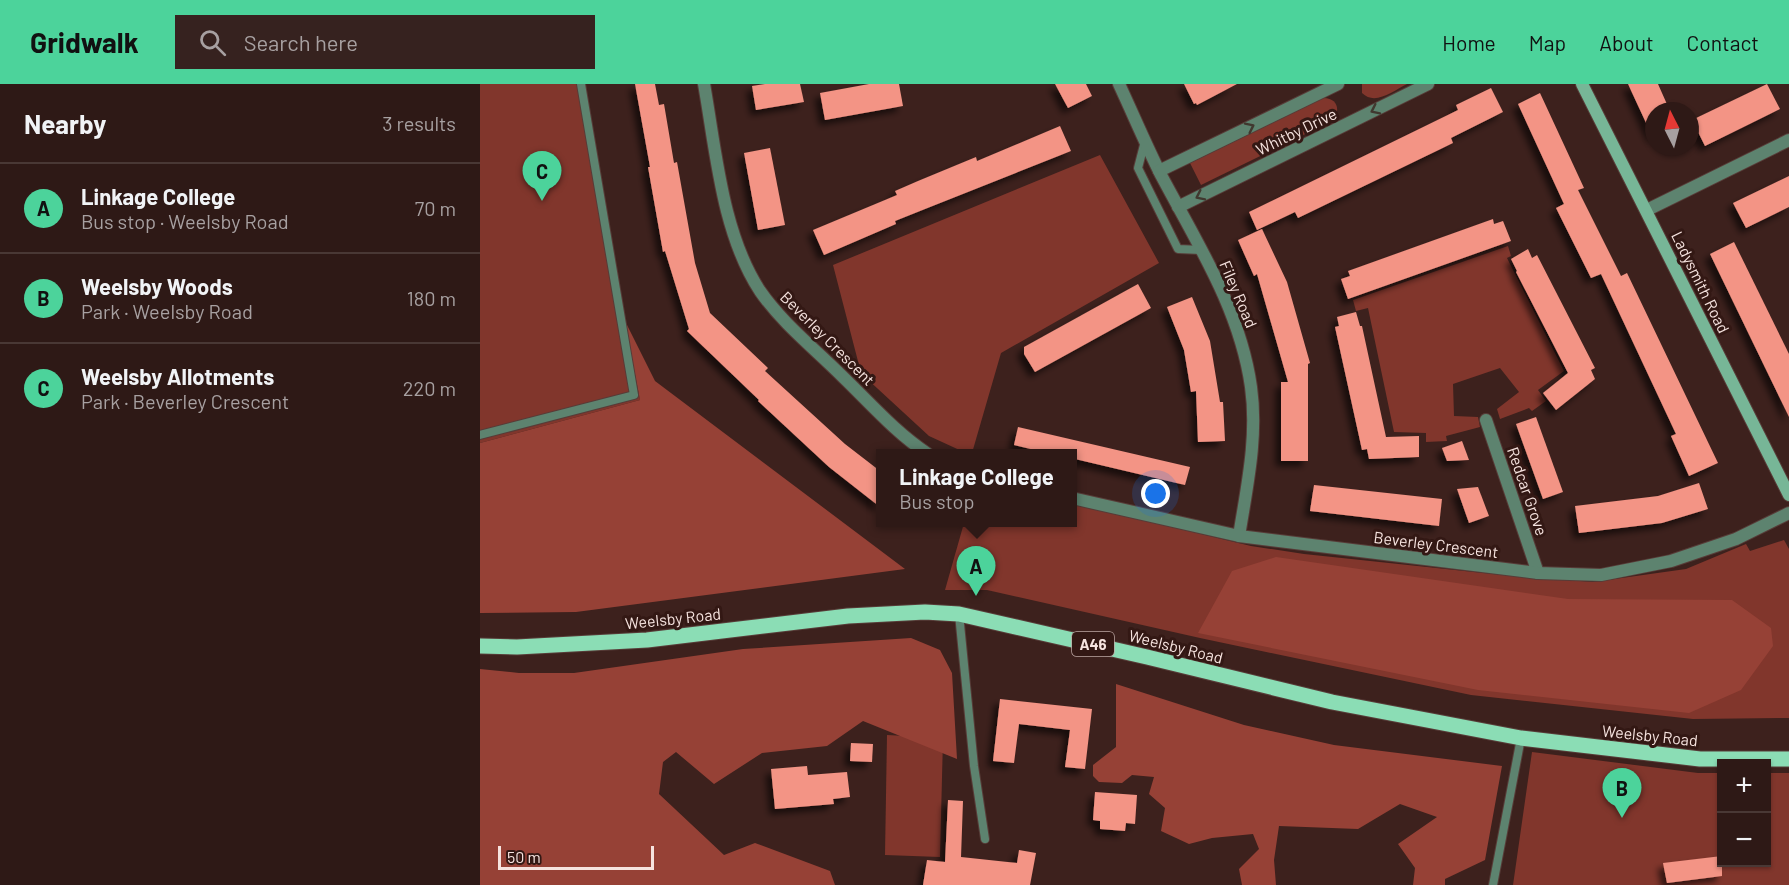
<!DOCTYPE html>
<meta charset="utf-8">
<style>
body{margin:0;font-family:Barlow,sans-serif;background:#36221f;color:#f1f3f6}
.controls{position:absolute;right:18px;bottom:18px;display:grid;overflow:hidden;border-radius:0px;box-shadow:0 2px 4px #0004}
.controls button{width:54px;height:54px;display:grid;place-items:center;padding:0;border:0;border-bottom:2px solid #493835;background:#2e1916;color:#f1f3f6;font:30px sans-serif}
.compass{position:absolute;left:1165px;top:18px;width:54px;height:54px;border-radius:50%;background:#2e1916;box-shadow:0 2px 4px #0004;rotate:354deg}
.scale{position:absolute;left:18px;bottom:15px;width:156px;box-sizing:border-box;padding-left:6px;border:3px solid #f6e3df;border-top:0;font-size:16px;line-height:21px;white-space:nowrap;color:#f6e3df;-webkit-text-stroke:4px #331814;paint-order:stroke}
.you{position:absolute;left:676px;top:410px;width:21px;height:21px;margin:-15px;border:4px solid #fff;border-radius:50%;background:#1a73e8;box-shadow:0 0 0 9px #1a73e833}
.badge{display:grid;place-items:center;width:39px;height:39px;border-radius:50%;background:#4cd39b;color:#111;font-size:20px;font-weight:700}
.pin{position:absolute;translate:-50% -50px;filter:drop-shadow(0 2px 3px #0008)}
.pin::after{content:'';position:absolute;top:32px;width:21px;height:18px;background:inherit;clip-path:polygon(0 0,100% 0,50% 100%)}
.popup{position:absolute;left:396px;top:365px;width:201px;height:78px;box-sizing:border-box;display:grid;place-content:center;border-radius:0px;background:#2e1916;filter:drop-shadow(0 2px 4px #0005);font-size:20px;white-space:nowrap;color:#a7a0a1}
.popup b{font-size:22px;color:#f1f3f6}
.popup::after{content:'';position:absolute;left:50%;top:100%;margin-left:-12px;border:12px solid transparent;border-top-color:#2e1916}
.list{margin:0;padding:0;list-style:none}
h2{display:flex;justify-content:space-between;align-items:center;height:78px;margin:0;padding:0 24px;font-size:26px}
h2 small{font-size:20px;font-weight:400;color:#a7a0a1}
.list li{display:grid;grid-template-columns:39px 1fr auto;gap:18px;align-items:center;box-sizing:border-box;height:90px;padding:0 24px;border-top:2px solid #493835}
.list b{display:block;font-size:22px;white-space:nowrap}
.list p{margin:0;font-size:20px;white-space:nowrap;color:#a7a0a1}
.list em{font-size:20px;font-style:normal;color:#a7a0a1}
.icon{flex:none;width:33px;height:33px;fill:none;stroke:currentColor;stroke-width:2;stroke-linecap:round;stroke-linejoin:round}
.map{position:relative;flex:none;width:1309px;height:801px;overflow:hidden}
header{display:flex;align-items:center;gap:36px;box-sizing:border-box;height:84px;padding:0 30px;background:#4cd39b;color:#111}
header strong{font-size:28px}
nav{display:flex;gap:33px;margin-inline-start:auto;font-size:21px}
.search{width:420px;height:54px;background:#36221f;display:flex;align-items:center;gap:15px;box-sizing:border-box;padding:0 21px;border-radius:0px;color:#a7a0a1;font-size:22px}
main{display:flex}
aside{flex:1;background:#2e1916}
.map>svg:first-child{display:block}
.green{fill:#81362c}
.forest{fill:#964136}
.building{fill:#f39485;filter:url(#shadow)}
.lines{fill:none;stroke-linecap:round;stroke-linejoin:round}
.lane-casing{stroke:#573c38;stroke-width:10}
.street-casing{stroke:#573c38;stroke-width:14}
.secondary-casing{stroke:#573c38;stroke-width:14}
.primary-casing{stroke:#573c38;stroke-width:17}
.lane{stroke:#5d836f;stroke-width:8}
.street{stroke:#5d836f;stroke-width:12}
.secondary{stroke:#77b697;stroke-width:12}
.primary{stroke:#8bddb5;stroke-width:15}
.oneway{stroke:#40382f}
.labels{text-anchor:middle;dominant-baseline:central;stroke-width:6;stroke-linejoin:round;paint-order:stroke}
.shield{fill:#331814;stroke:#bca6a2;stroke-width:1.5}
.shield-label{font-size:15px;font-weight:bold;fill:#f6e3df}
.street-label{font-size:16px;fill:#f6e3df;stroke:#331814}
</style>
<header>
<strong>Gridwalk</strong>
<div class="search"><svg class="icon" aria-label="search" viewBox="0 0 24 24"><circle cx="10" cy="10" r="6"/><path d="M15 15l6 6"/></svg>Search here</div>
<nav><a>Home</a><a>Map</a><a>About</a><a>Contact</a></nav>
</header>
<main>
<aside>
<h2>Nearby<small>3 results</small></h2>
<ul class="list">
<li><span class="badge">A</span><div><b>Linkage College</b><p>Bus stop · Weelsby Road</p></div><em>70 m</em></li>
<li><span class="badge">B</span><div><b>Weelsby Woods</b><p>Park · Weelsby Road</p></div><em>180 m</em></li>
<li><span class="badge">C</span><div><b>Weelsby Allotments</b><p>Park · Beverley Crescent</p></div><em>220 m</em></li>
</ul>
</aside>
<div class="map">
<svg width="1309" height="801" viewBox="0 0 1309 801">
<defs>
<filter id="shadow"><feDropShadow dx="-5.5" dy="5.5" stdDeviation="3" flood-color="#0009"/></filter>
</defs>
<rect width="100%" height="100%" fill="#3d211d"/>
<g class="green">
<polygon points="0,0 105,0 144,235 160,316 0,359"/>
<path d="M882 0H927C913 7 895 22 882 9Z"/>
<path d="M842 14C856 13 861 24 854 36L721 101 710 79Z"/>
<polygon points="620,71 679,179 521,269 492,369 486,369 449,352 385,293 380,285 353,181"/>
<polygon points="1028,162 1031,172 1027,174 1084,287 1058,306 1066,317 1052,327 1049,324 1020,335 1017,325 1039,308 1020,284 973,300 974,332 998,333 1000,343 966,352 967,357 946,358 946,349 914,348 888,224 876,227 873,216"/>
<polygon points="592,419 771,462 824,470 1013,490 1113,498 1206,485 1266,460 1270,467 1304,456 1309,465 1309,634 1213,635 991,611 720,554 507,506 465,506 484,439 592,438"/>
<polygon points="407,651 463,654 460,773 405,771"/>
<polygon points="1052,668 1218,689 1241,689 1242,778 1286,778 1287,689 1309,689 1309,801 1033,801"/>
</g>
<g class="forest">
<polygon points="144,235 175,297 425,485 96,528 0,529 0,359 160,316"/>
<polygon points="796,473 1088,515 1252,516 1291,544 1293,562 1261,606 1209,629 998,606 718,549 752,487"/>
<polygon points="431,554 460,566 472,589 477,675 383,637 347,662 282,669 234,700 196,668 183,678 179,710 244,771 275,759 350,787 355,801 0,801 0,585 39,589 94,589 263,565"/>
<polygon points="636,600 764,641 854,661 1022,682 1005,776 965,795 965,801 933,801 935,784 918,760 957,733 920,720 878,745 799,742 794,776 796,801 762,801 759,785 779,765 773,750 732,754 709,760 681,747 685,724 669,710 674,693 652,691 642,699 619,698 613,692 613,681 636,663"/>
</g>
<g class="building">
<polygon points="155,0 175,0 179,21 184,20 194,79 197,78 215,179 230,229 288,284 285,287 365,360 400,387 400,423 349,383 278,317 279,316 207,247 209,245 185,167 183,168 168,83 170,83"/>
<polygon points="285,0 320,0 324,18 276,26 272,2"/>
<polygon points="389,0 419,0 423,22 345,36 340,9"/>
<polygon points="575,0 606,0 612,12 588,24"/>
<polygon points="704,0 757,0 717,21 716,19 714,20"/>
<polygon points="1148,0 1178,0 1190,27 1174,27 1174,56"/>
<polygon points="1287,0 1300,25 1225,62 1212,36"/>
<polygon points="1011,4 1023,28 971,54 973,59 818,134 815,128 777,146 769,128 978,26 976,21"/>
<polygon points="1060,9 1104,104 1098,106 1141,192 1147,189 1238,379 1209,392 1191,352 1196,350 1121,190 1111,194 1076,124 1084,120 1038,20"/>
<polygon points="580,42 591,67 445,125 415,137 416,140 344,171 333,146 417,111 415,107 438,97 496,73 497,77"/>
<polygon points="290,64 305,141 278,146 264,69"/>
<polygon points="1309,92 1309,123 1266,144 1253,119"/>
<polygon points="1013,135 1014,140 1023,137 1031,157 868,215 861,195 870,192 868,187"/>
<polygon points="782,145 807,198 830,279 828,280 828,377 801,377 801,298 808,298 777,190 774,192 758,156"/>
<polygon points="1254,158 1309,270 1309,333 1230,170"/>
<polygon points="1048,165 1052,174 1057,171 1115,284 1111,286 1115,295 1076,326 1063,309 1088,289 1036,188 1037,187 1031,175"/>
<polygon points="658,200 671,224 555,288 544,270 544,263"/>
<polygon points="712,213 730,257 740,318 743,318 745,357 718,358 716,307 711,308 704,266 687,223"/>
<polygon points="876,228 880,242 882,242 906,353 939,352 939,373 889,375 887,365 882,366 855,243 859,242 857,233"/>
<polygon points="1056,333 1083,408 1063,415 1036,340"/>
<polygon points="538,343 710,383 705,401 595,375 597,369 567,369 534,361"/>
<polygon points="982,357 989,376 967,377 962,364"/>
<polygon points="1219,399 1228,425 1182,439 1099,449 1095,422 1178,412"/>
<polygon points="834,401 962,415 959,442 830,427"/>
<polygon points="998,403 1009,432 989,439 977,405"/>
<polygon points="520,615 612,625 605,685 585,683 590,646 539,640 534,679 513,677"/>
<polygon points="371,659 393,660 392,678 370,677"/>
<polygon points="327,682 328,691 367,688 370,713 353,715 354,720 295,725 291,685"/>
<polygon points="615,708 657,711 655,740 646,739 645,747 620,745 620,737 613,736"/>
<polygon points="468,716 483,717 481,773 537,779 539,766 556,769 550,801 443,801 447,776 465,778"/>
<polygon points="1242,772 1242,792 1187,799 1183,779"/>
</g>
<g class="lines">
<g class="lane-casing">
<g id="lane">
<polyline points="665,57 658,84 698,165 721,166"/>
<polyline points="0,351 154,311 101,0"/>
<polyline points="479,530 494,682 505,755"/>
<polyline points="1013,801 1041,654"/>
</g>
</g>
<g class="street-casing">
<g id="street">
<path d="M224 0C236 67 242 149 280 207 302 239 335 265 363 293 390 319 416 349 448 370"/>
<path d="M639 0C653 30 666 61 681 91 717 159 760 225 771 303 778 353 767 402 759 452"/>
<polyline points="679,87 858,0"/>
<polyline points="698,123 948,0"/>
<polyline points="1167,126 1309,56"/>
<polyline points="1006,336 1058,489"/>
<polyline points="592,414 759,452 1058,489 1121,491 1191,477 1256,455 1309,429"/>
</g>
</g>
<g class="secondary-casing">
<polyline id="secondary" points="1102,0 1309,411"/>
</g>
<g class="primary-casing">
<polyline id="primary" points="0,562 37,563 167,556 368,532 445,528 479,530 667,573 852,618 1041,654 1220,675 1309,675"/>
</g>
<use href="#lane" class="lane"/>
<use href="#street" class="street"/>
<use href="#secondary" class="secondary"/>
<use href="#primary" class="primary"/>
</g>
<defs><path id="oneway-chevron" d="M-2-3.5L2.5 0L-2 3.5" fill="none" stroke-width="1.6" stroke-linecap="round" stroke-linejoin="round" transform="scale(1.5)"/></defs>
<g class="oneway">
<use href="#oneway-chevron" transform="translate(895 26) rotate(154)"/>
<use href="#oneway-chevron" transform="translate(770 43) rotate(-26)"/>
<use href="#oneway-chevron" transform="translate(720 112) rotate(154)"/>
</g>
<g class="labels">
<rect class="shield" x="592" y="548" width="42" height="24" rx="4.5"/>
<g class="shield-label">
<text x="613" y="560">A46</text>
</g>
<g class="street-label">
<text transform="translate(816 47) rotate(-26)">Whitby Drive</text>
<text transform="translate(1221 198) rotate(64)">Ladysmith Road</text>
<text transform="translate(759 210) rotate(67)">Filey Road</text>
<text transform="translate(348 254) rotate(45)">Beverley Crescent</text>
<text transform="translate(1048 407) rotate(71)">Redcar Grove</text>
<text transform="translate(956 460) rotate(7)">Beverley Crescent</text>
<text transform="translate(193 534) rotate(-6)">Weelsby Road</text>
<text transform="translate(696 562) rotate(14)">Weelsby Road</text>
<text transform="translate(1170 651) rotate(6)">Weelsby Road</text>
</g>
</g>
</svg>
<div class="controls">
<button>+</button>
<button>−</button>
</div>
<svg class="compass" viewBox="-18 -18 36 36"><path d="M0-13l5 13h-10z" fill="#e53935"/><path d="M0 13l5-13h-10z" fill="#a7a0a1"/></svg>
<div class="scale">50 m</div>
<div class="you"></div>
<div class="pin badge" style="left:496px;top:512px">A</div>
<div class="popup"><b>Linkage College</b>Bus stop</div>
<div class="pin badge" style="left:1142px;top:734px">B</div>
<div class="pin badge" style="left:62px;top:117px">C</div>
</div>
</main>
